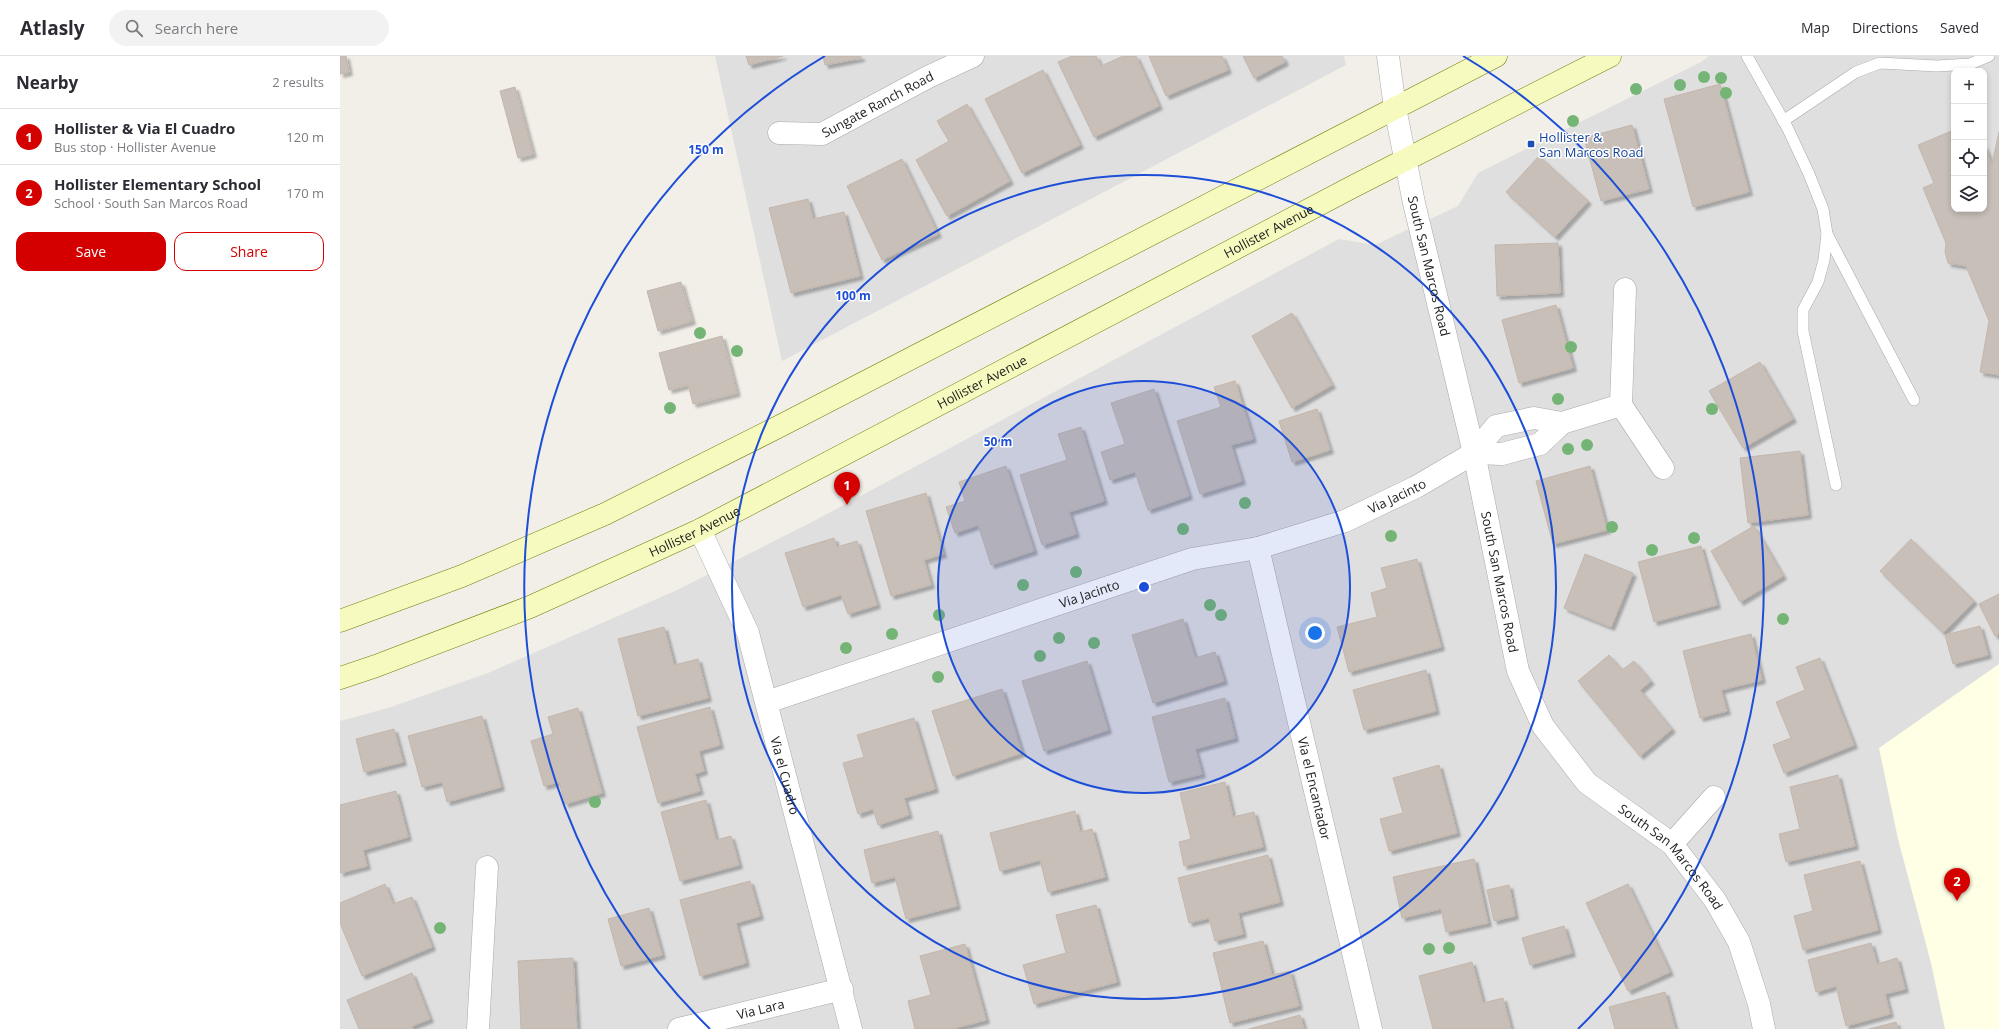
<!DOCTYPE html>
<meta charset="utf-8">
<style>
body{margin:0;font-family:"Open Sans",sans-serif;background:#f2f2f3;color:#2b2b33}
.controls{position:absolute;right:12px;top:12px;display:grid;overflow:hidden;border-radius:8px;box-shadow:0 2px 6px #0003}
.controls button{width:36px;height:36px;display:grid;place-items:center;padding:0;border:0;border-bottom:1px solid #e1e1e2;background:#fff;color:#2b2b33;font:20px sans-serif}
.you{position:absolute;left:975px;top:577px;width:14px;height:14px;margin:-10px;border:3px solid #fff;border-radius:50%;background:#1a73e8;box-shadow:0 0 0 6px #1a73e833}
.badge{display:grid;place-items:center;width:26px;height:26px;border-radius:50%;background:#d40000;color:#fff;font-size:13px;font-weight:700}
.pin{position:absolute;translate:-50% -33px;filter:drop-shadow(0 1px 2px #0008)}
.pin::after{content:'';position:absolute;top:21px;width:14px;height:12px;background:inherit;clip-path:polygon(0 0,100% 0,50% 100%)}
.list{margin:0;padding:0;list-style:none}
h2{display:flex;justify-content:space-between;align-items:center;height:52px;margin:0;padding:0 16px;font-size:17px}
h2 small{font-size:13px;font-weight:400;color:#7c7c81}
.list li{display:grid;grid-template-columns:26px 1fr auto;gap:12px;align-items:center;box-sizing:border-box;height:56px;padding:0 16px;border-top:1px solid #e1e1e2}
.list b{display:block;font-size:15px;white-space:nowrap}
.list p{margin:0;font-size:13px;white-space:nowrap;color:#7c7c81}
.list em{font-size:13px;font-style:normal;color:#7c7c81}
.actions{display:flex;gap:8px;padding:12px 16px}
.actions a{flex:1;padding:9px 0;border:1px solid #d40000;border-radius:12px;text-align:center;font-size:14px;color:#d40000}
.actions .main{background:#d40000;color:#fff}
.icon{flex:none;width:22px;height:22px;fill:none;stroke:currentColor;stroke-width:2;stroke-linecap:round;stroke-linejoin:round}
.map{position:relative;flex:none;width:1659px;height:973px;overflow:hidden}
header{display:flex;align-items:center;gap:24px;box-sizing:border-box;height:56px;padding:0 20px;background:#fff;border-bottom:1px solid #e1e1e2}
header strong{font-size:19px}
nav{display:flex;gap:22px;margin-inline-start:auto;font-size:14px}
.search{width:280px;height:36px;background:#f2f2f3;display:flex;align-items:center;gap:10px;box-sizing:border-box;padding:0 14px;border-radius:22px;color:#7c7c81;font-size:15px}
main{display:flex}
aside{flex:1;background:#fff}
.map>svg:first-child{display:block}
.residential{fill:#e0dfdf;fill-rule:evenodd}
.education{fill:#ffffe5}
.building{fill:#c7bfb8;stroke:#c4b6ab;filter:url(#shadow)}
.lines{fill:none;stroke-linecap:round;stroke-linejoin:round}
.lane-casing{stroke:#a9a9a9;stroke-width:12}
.street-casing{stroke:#a9a9a9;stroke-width:23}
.secondary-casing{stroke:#707d05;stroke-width:23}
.lane{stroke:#fff;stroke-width:11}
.street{stroke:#fff;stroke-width:22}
.secondary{stroke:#f7fabf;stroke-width:22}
.tree{fill:#74b475}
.ring{fill:none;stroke:#1d4ed8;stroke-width:2}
.transit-dot{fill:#1a4fb4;stroke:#fff;stroke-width:1.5}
.labels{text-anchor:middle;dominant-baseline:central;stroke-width:3;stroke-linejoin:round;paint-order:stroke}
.street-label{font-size:13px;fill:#222;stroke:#fff}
.transit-label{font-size:13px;fill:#164399;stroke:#fff;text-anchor:start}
.centre{fill:#1d4ed8;stroke:#fff;stroke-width:2}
.ring-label{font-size:12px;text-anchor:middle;font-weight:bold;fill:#1d4ed8;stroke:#fff;stroke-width:3;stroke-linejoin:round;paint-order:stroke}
</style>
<header>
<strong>Atlasly</strong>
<div class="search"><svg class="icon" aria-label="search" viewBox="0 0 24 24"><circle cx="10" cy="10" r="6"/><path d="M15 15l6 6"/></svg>Search here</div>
<nav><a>Map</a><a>Directions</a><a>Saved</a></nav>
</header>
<main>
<aside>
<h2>Nearby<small>2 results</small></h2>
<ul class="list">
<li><span class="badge">1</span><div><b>Hollister &amp; Via El Cuadro</b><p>Bus stop · Hollister Avenue</p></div><em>120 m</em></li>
<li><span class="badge">2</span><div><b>Hollister Elementary School</b><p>School · South San Marcos Road</p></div><em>170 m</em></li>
</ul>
<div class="actions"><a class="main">Save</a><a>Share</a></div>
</aside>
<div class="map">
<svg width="1659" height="973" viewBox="0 0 1659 973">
<defs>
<filter id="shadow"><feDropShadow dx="3.5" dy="3.5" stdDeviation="1" flood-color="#0004"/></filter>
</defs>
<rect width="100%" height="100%" fill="#f2efe9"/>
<g class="residential">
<polygon points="375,0 1004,0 1006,9 442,305"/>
<path d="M1369 0H1659V973H0V665L48 652 148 617 335 535 472 466 999 183 1035 189 1118 150 1138 117 1361 6ZM1614 15H1644V153H1614Z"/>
</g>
<polygon class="education" points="1659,608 1659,973 1605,973 1591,907 1558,783 1539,692"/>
<g class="building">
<polygon points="0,0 6,0 9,16 0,18"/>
<polygon points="406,0 443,0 409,9"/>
<polygon points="483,0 521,0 521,2 485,9"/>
<polygon points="732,0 756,0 761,10 783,0 796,0 819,50 754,81 718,6"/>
<polygon points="809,0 882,0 888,14 826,40"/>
<polygon points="903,0 942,0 945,6 914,22"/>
<polygon points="703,14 740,89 682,117 645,43"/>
<polygon points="1380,28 1409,136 1353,151 1324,43"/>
<polygon points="175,31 193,98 178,102 160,35"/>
<polygon points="627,48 670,125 607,160 576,104 609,85 597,65"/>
<polygon points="1292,69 1309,133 1261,145 1244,82"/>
<polygon points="1614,74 1614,153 1644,153 1644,89 1652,108 1659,76 1659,319 1640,316 1649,265 1626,210 1608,207 1605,196 1606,187 1583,132 1594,127 1578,89"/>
<polygon points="1199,100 1248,145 1215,181 1166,136"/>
<polygon points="562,103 598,178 542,204 507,130"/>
<polygon points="468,143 473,163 504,156 520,220 451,237 429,152"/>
<polygon points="1218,187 1220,237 1157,240 1155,189"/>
<polygon points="341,226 352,265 318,275 307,235"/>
<polygon points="1216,249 1233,312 1179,327 1162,264"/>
<polygon points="952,257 992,329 952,352 912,280"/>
<polygon points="382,280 397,337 353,348 348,329 329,334 319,297"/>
<polygon points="1420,306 1453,363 1403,392 1369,335"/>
<polygon points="895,325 913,383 891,389 902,425 860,438 837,365 881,351 874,331"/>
<polygon points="814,333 849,440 808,454 795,416 770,424 761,396 785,388 771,347"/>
<polygon points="977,353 990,394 952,406 939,365"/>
<polygon points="741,371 764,445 729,456 736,478 702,489 680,419 727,404 718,378"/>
<polygon points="1460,395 1468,459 1408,467 1400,402"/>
<polygon points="666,410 694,495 651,509 638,469 615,477 606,451 625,445 619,426"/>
<polygon points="1250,410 1267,474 1213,488 1196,425"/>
<polygon points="586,437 603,498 584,504 591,529 551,540 526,455"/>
<polygon points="1414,470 1443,520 1400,546 1371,495"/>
<polygon points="494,482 497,491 517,485 537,549 508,558 501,539 463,551 445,497"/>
<polygon points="1571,483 1634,545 1603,577 1540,515"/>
<polygon points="1361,490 1377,549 1314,566 1298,506"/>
<polygon points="1245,498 1293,517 1271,571 1224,552"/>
<polygon points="1077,503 1101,591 1009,616 997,571 1037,561 1031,537 1047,532 1041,512"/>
<polygon points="1659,538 1659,578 1655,580 1639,548"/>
<polygon points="843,563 855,602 875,596 884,625 813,647 792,579"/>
<polygon points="1640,570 1648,599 1613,608 1605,579"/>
<polygon points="324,571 334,609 358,603 368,642 298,660 278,583"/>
<polygon points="1411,578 1422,624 1381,634 1387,655 1360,662 1343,595"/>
<polygon points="1269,599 1282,614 1294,605 1311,625 1300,634 1332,673 1300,700 1238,625"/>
<polygon points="1480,602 1514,689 1444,717 1433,689 1451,682 1436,646 1465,634 1456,611"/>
<polygon points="747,605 768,674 704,695 682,625"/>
<polygon points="1086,614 1096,655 1024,674 1013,634"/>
<polygon points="662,633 682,697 613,720 592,655"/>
<polygon points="885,642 895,682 855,693 862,718 829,726 812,661"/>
<polygon points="370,651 380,689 359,695 364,715 355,718 360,735 318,747 297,671"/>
<polygon points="238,652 262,737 225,748 219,726 204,730 191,685 213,678 208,661"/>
<polygon points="142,660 161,731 107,746 102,726 82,731 68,680"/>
<polygon points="574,662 595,733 564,742 569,759 538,769 533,753 518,758 503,707 524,701 517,679"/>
<polygon points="54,673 63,706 24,716 16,683"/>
<polygon points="1099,709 1117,777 1049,795 1040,763 1063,757 1053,722"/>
<polygon points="1498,719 1515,790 1446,806 1439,778 1460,773 1450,731"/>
<polygon points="885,726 893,761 914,756 923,791 844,810 839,786 851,783 840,737"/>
<polygon points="56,735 68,781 23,794 27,810 0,817 0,749"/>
<polygon points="366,744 376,784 391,780 399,809 340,825 321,756"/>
<polygon points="735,755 740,776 752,773 765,821 708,836 700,804 660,815 650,777"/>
<polygon points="598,775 617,850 566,863 555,821 532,827 524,794"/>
<polygon points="928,799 940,846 898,857 903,878 875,885 869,862 849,867 838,822"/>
<polygon points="1134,803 1148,867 1106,876 1101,853 1062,862 1053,821"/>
<polygon points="1520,805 1538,874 1463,894 1454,860 1473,855 1464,819"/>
<polygon points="410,825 420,860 396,867 406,907 360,920 340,844"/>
<polygon points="45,828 53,848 72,841 92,891 22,920 0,867 0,847"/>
<polygon points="1288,828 1330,916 1288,935 1246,847"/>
<polygon points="1169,829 1175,860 1154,865 1147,834"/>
<polygon points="756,849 777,926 694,948 683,909 726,897 716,859"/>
<polygon points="309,852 322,899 281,910 268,863"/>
<polygon points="1224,870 1232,897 1190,909 1182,882"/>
<polygon points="923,885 932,919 950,915 959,950 890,967 873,897"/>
<polygon points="1531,887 1537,908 1557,902 1565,933 1545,938 1550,958 1506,970 1496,930 1476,936 1468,904"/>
<polygon points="625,888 646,964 612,973 575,973 568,945 591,939 580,900"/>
<polygon points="233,902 237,973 181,973 178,905"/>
<polygon points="1132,906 1143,947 1163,942 1171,973 1093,973 1079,920"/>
<polygon points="72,917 90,963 72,970 73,973 19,973 7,944"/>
<polygon points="1325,936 1335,973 1275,973 1269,951"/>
<polygon points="960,959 964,973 909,973"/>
<polygon points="1556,966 1558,973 1529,973"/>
</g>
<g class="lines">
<g class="lane-casing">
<g id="lane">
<polyline points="1407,0 1447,71 1469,118 1483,153 1487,178 1484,204 1478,226 1463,254 1463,275 1496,429"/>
<polyline points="1443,65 1516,16 1540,7 1597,10 1630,8 1649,0"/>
<polyline points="1487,178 1574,344"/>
</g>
</g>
<g class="street-casing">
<g id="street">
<path id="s1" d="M1048 0 1055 52 1074 147 1134 397 1178 615 1203 670 1247 727 1332 788 1375 844 1399 886 1419 948 1424 973"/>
<path id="s2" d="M439 77 482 78 588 21 633 0"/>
<polyline points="1281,349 1285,233"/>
<polyline points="1222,367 1281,349 1323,412"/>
<path id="s3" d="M360 474 408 577 511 973"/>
<path id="s4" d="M918 492 1031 973"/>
<path id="s5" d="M427 646 852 503 918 492 1005 465 1076 431 1134 397 1156 370 1194 362 1222 367 1200 388 1162 398 1134 397"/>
<polyline points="1332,788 1374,741"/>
<polyline points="138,973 147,811"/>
<path id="s6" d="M339 973 502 933"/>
</g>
</g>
<g class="secondary-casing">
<g id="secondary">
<polyline points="0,565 122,520 265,458 440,370 1156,0"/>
<path id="s7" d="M0 622 36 610 190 551 360 474 1016 129 1270 0"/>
</g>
</g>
<use href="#lane" class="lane"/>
<use href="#street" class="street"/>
<use href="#secondary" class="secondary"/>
</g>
<g class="tree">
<circle cx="1364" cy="21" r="6"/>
<circle cx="1381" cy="22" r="6"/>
<circle cx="1340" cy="29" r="6"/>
<circle cx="1296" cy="33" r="6"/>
<circle cx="1386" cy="37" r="6"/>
<circle cx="1233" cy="65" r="6"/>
<circle cx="360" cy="277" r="6"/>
<circle cx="1231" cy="291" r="6"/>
<circle cx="397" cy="295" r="6"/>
<circle cx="1218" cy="343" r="6"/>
<circle cx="330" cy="352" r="6"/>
<circle cx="1372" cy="353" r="6"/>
<circle cx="1247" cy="389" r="6"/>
<circle cx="1228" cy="393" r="6"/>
<circle cx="905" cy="447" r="6"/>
<circle cx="1272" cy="471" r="6"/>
<circle cx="843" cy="473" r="6"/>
<circle cx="1051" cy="480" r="6"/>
<circle cx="1354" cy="482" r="6"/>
<circle cx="1312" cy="494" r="6"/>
<circle cx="736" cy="516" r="6"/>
<circle cx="683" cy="529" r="6"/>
<circle cx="870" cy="549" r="6"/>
<circle cx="599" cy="559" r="6"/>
<circle cx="881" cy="559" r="6"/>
<circle cx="1443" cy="563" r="6"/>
<circle cx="552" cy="578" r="6"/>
<circle cx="719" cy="582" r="6"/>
<circle cx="754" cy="587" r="6"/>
<circle cx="506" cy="592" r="6"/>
<circle cx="700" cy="600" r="6"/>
<circle cx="598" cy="621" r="6"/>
<circle cx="255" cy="746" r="6"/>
<circle cx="100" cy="872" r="6"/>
<circle cx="1109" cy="892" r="6"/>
<circle cx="1089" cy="893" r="6"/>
</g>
<circle cx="804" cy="531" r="206" fill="#1d4ed8" fill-opacity=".12"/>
<g class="ring">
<circle cx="804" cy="531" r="206"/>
<circle cx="804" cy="531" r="412"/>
<path d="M370 973A619 619 0 0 1 485 0M1123 0A619 619 0 0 1 1238 973"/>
</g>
<rect class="transit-dot" x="1187" y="84" width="8" height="8" rx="2"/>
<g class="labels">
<g class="street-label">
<text stroke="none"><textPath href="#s2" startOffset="106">Sungate Ranch Road</textPath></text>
<text stroke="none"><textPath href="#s7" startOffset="1032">Hollister Avenue</textPath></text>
<text stroke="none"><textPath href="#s1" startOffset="214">South San Marcos Road</textPath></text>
<text stroke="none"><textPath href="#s7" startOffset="708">Hollister Avenue</textPath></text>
<text stroke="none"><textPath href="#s5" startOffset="664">Via Jacinto</textPath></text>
<text stroke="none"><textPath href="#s7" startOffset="384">Hollister Avenue</textPath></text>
<text stroke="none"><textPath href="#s1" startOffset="538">South San Marcos Road</textPath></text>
<text stroke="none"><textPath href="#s5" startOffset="340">Via Jacinto</textPath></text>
<text stroke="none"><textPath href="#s3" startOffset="261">Via el Cuadro</textPath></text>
<text stroke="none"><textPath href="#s4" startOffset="247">Via el Encantador</textPath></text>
<text stroke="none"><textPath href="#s1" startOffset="874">South San Marcos Road</textPath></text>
<text stroke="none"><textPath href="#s6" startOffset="84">Via Lara</textPath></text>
</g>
<g class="transit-label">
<text x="1199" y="81">Hollister &amp;<tspan x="1199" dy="15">San Marcos Road</tspan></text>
</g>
</g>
<circle cx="804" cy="531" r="6" class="centre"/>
<g class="ring-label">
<text x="366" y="98">150 m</text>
<text x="513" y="244">100 m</text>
<text x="658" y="390">50 m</text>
</g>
</svg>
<div class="controls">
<button>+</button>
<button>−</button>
<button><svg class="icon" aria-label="locate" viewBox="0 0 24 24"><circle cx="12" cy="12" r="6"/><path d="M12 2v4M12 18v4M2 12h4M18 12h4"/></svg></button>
<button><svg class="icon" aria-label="layers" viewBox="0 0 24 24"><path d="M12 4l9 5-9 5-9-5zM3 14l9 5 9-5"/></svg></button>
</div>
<div class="you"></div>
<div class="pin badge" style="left:507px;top:449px">1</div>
<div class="pin badge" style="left:1617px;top:845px">2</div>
</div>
</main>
